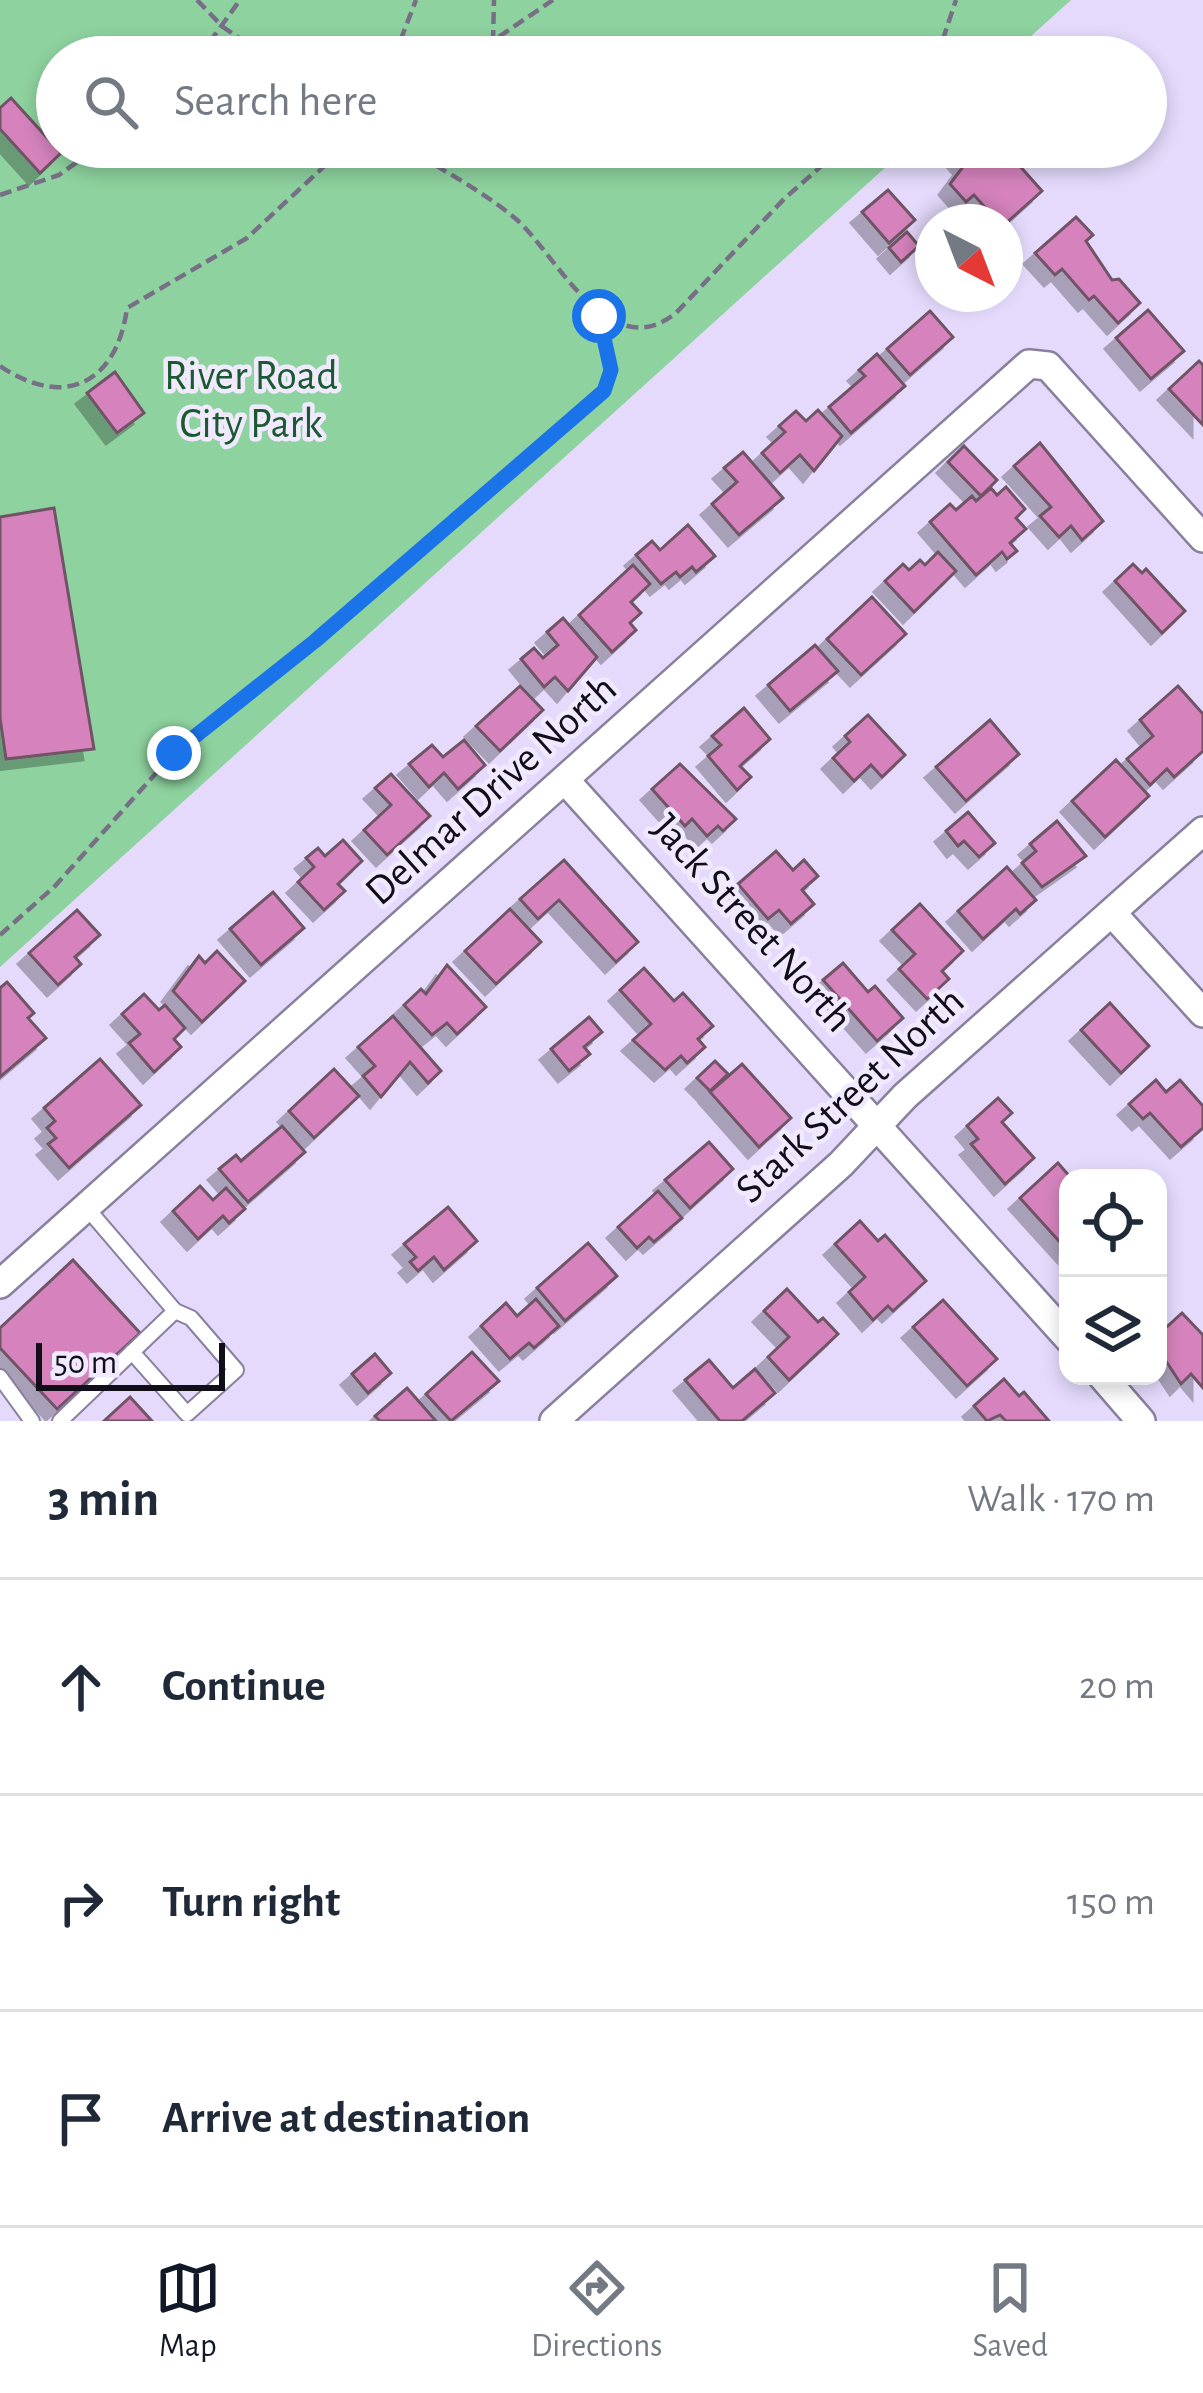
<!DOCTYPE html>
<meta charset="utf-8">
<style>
body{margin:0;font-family:"Alegreya Sans",sans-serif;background:#f6f6f7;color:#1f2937}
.controls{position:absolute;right:36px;bottom:36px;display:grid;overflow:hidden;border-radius:24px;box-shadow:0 6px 18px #0003}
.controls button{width:108px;height:108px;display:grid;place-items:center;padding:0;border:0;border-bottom:3px solid #e0e1e3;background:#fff;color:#1f2937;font:60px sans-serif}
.compass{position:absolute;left:915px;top:204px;width:108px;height:108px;border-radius:50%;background:#fff;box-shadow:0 6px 18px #0003;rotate:138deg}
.scale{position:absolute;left:36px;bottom:30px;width:189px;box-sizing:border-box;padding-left:12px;border:6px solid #120e19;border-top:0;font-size:33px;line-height:42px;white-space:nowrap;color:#120e19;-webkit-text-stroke:9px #f1eafe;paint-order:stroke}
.stop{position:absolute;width:36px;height:36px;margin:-27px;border:9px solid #1a73e8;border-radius:50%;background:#fff}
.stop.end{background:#1a73e8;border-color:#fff;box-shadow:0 3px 12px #0008}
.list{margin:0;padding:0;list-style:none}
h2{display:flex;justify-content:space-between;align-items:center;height:156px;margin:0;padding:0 48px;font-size:51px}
h2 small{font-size:39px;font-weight:400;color:#747a83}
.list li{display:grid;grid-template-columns:78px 1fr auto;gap:36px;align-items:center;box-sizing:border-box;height:216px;padding:0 48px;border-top:3px solid #e0e1e3}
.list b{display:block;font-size:45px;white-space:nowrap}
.list em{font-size:39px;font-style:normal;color:#747a83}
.icon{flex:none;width:66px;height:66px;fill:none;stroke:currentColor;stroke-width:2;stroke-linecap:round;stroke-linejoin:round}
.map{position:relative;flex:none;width:1203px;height:1421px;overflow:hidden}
.search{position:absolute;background:#fff;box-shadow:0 6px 18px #0003;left:36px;right:36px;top:36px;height:132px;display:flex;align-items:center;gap:30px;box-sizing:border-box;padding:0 42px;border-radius:66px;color:#747a83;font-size:45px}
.sheet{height:804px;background:#fff}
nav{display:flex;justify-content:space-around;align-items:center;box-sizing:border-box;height:168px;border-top:3px solid #e0e1e3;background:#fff;font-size:33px;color:#747a83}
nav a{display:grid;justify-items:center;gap:6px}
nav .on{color:#111827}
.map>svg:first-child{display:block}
.green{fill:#8ed29f}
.building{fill:#d683bd;stroke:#6f5365;stroke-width:3;filter:url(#shadow)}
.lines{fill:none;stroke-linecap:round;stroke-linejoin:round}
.service-casing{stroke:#8a809e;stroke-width:18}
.minor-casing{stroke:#8a809e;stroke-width:32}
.path{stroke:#766f85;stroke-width:4.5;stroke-dasharray:12 6;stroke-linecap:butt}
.service{stroke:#fff;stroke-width:14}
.minor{stroke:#fff;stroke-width:27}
.route{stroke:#1a73e8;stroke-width:15}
.labels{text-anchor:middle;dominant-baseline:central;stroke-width:9;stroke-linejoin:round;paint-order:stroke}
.park-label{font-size:42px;fill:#1b5a31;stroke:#f1eafe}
.street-label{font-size:42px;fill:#120e19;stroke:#f1eafe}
</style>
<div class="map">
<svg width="1203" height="1421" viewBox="0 0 1203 1421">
<defs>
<filter id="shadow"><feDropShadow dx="-11" dy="11" stdDeviation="0" flood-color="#0004"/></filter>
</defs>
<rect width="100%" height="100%" fill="#e5dafc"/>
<polygon class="green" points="0,0 1071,0 1008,57 57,57 57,147 908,147 0,967"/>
<g class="building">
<polygon points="11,98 61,153 40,173 0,129 0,108"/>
<polygon points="950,147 1003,147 1042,191 1005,224 998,222 974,195 966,202 950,184 965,164"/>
<polygon points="888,190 915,220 889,243 862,212"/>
<polygon points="1076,217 1093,235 1086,241 1112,280 1119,279 1140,303 1118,323 1094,296 1089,300 1062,269 1055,275 1035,253"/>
<polygon points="907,232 919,246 901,262 889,248"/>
<polygon points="1148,310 1184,351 1151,379 1116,338"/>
<polygon points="930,311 953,337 910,375 887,349"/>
<polygon points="877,354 905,386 851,433 829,407 865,376 859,370"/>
<polygon points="1199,361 1203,365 1203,425 1169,389"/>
<polygon points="115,372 144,413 117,433 87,393"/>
<polygon points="818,410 842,436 814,471 800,455 780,473 762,453 785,432 779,426 796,411 806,421"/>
<polygon points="1040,443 1103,521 1082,540 1071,526 1059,537 1040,516 1051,507 1014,466"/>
<polygon points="964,446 997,480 981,496 948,462"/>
<polygon points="743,452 783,498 739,535 712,504 737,482 724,468"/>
<polygon points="1006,487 1025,509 1016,518 1026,529 1010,543 1017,551 1007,559 1002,552 976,575 930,522 950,504 956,510 972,496 976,501 991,488 997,495"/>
<polygon points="54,508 94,749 6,759 0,718 0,517"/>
<polygon points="688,525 715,556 696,572 692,567 680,577 676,572 661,584 636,555 652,541 660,550"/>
<polygon points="938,552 956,571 914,612 885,581 903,564 909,570 920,560 925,565"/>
<polygon points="1133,564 1142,573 1146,569 1185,611 1162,633 1115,581"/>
<polygon points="633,565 650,584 631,602 641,613 630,623 636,630 612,652 579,615"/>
<polygon points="872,597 906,634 861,675 827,639"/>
<polygon points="563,618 597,657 568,691 555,677 544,687 521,659 534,648 543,658 558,645 547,632"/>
<polygon points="815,645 838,671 790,711 768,685"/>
<polygon points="520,686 543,710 500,751 476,726"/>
<polygon points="1178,686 1203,714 1203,751 1174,777 1167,769 1150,785 1127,759 1153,736 1140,720"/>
<polygon points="744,708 770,739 740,766 751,777 737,790 708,756 721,745 712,736"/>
<polygon points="868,715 905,755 882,777 871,765 854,781 833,758 850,742 845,736"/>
<polygon points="990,720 1019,754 966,801 936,767"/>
<polygon points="464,740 485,765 458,789 444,773 429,787 409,764 432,745 443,757"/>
<polygon points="1116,760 1149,796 1105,837 1072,801"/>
<polygon points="680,764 736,819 723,831 718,826 707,836 692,819 685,826 652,789"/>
<polygon points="391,774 430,816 387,855 364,830 391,805 375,788"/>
<polygon points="968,812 995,843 979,857 964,841 958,846 946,831"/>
<polygon points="1057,821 1086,856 1042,887 1022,863 1036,851 1030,844"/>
<polygon points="343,840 362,861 338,884 345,891 324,910 298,882 314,867 306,858 318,848 325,856"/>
<polygon points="776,851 793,870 804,860 818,876 802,890 814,904 791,924 779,910 768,919 738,884"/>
<polygon points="564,860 638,942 616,962 559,900 538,919 520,899"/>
<polygon points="1007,867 1036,900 1020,914 1016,909 983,939 958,911"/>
<polygon points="273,892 304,928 261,965 230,929"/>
<polygon points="920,904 963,951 942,971 949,979 927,999 899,969 915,954 892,930"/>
<polygon points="510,909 541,942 496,984 465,951"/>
<polygon points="77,910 100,935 75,957 81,964 58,985 29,953"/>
<polygon points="217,951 245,981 202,1022 173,991 199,956 205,963"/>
<polygon points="843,963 868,992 875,986 903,1018 877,1041 823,980"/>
<polygon points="447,965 486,1007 457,1034 447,1023 432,1035 404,1005 421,989 426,994"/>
<polygon points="644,968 674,1001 683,993 713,1026 698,1039 705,1047 687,1063 681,1056 665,1070 633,1040 651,1024 620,990"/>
<polygon points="7,982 34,1013 28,1018 46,1038 0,1077 0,988"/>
<polygon points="144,994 159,1010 165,1005 185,1028 174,1039 181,1047 154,1072 129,1043 140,1034 122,1014"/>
<polygon points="1110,1003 1149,1046 1121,1073 1081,1030"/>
<polygon points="393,1016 441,1071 428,1083 410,1062 381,1097 363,1076 375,1066 358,1047"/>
<polygon points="589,1017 602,1032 584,1047 590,1054 569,1071 551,1049"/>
<polygon points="100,1059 141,1105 69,1168 48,1144 56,1138 47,1128 55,1121 44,1108"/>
<polygon points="715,1061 728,1074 710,1091 697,1078"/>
<polygon points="742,1064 791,1118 759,1147 710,1092"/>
<polygon points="334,1069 359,1096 314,1138 289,1111"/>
<polygon points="1156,1080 1166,1092 1180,1080 1203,1106 1203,1128 1181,1147 1150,1113 1143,1119 1129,1104"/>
<polygon points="998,1098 1012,1113 1002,1122 1034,1158 1005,1184 971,1144 978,1139 967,1126"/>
<polygon points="282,1126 305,1152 248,1202 219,1169 236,1155 241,1161"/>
<polygon points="709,1142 733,1169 690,1208 665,1180"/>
<polygon points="1058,1163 1071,1178 1068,1251 1020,1198"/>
<polygon points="200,1186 213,1200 226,1188 245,1209 229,1223 223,1216 198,1239 173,1211"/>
<polygon points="658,1191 682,1218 654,1242 649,1237 637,1248 618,1227"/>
<polygon points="448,1207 477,1241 444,1270 434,1257 418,1271 410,1262 416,1257 404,1244"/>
<polygon points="860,1221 878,1241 885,1235 926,1281 893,1311 888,1306 873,1320 849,1292 865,1277 835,1244"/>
<polygon points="588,1243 617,1276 565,1321 537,1288"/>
<polygon points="73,1260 140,1333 57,1409 0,1348 0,1328"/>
<polygon points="787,1289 818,1322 823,1318 838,1334 789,1380 768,1357 789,1337 764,1311"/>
<polygon points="536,1299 559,1326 534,1348 529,1343 510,1359 481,1326 506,1303 517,1316"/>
<polygon points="943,1300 997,1359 967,1386 913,1327"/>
<polygon points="1182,1313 1203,1335 1203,1388 1191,1374 1181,1384 1158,1349 1158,1335"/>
<polygon points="472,1352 499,1381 451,1421 426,1394"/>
<polygon points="375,1354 391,1373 368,1393 352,1374"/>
<polygon points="709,1360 733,1388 755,1369 775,1393 742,1421 720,1421 685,1380"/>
<polygon points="1004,1379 1019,1396 1024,1392 1049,1421 1006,1421 1000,1415 987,1421 974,1406"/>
<polygon points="407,1388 436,1421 380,1421 375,1416"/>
<polygon points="130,1397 152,1421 104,1421"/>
</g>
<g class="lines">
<g class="service-casing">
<g id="service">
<polyline points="132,1352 187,1414 236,1370 191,1318 175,1311"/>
<polyline points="0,1377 32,1421"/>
<polyline points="60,1421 175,1311 86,1207"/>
</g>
</g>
<g class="minor-casing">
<g id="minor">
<polyline points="565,780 1068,1338"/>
<polyline points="1112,913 1203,1013"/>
<polyline points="0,1284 1029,364 1048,366 1203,538"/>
<polyline points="1102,1376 1141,1421"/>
<polyline points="554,1421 841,1164 905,1096 1203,831"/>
</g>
</g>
<g class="path">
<polyline points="197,0 223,27 267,57"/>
<polyline points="493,42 494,0"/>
<polyline points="199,57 240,0"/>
<polyline points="394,57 416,0"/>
<polyline points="469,57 553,0"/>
<polyline points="937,57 956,0"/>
<path d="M405 147C442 170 483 191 516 219 557 255 608 367 676 313L784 199 843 147"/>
<polyline points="0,195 59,175 98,147"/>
<path d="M0 366C65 410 117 383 127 308L247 238 345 147"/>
<polyline points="0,935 55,886 174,753 315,641 604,391 611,370 600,316"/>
</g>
<use href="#service" class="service"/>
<use href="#minor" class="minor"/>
</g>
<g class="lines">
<polyline class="route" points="174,753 315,641 604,391 611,370 599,316"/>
</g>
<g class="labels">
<g class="park-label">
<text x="251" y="376">River Road<tspan x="251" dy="48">City Park</tspan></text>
</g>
<g class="street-label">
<text transform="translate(491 790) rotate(-42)">Delmar Drive North</text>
<text transform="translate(752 923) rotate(48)">Jack Street North</text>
<text transform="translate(850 1095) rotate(-43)">Stark Street North</text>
</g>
</g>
</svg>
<div class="controls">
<button><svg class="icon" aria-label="locate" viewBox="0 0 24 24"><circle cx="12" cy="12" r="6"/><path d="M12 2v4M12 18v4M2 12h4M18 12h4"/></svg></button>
<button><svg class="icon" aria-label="layers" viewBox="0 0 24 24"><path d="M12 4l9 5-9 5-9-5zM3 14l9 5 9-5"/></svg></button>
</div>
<svg class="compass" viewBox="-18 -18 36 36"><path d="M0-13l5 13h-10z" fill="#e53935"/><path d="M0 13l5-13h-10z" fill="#747a83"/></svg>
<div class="scale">50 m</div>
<div class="stop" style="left:599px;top:316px"></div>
<div class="stop end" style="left:174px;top:753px"></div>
<div class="search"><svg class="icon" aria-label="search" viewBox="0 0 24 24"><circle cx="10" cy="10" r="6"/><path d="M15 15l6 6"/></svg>Search here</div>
</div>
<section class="sheet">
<h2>3 min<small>Walk · 170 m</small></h2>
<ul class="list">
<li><svg class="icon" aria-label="ahead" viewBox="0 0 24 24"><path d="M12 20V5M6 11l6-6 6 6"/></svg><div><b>Continue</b></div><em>20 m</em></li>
<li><svg class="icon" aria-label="right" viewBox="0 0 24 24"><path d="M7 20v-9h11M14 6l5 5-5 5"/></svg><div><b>Turn right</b></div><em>150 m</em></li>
<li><svg class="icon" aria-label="arrive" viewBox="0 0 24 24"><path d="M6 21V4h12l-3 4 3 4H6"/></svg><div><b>Arrive at destination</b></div></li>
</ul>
</section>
<nav>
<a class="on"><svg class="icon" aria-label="map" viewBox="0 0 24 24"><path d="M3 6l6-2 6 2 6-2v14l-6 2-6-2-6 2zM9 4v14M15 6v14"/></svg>Map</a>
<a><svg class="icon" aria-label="directions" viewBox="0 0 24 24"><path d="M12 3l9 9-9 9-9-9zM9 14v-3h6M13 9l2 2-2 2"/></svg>Directions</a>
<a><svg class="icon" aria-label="saved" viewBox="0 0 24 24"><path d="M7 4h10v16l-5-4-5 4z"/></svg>Saved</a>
</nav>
